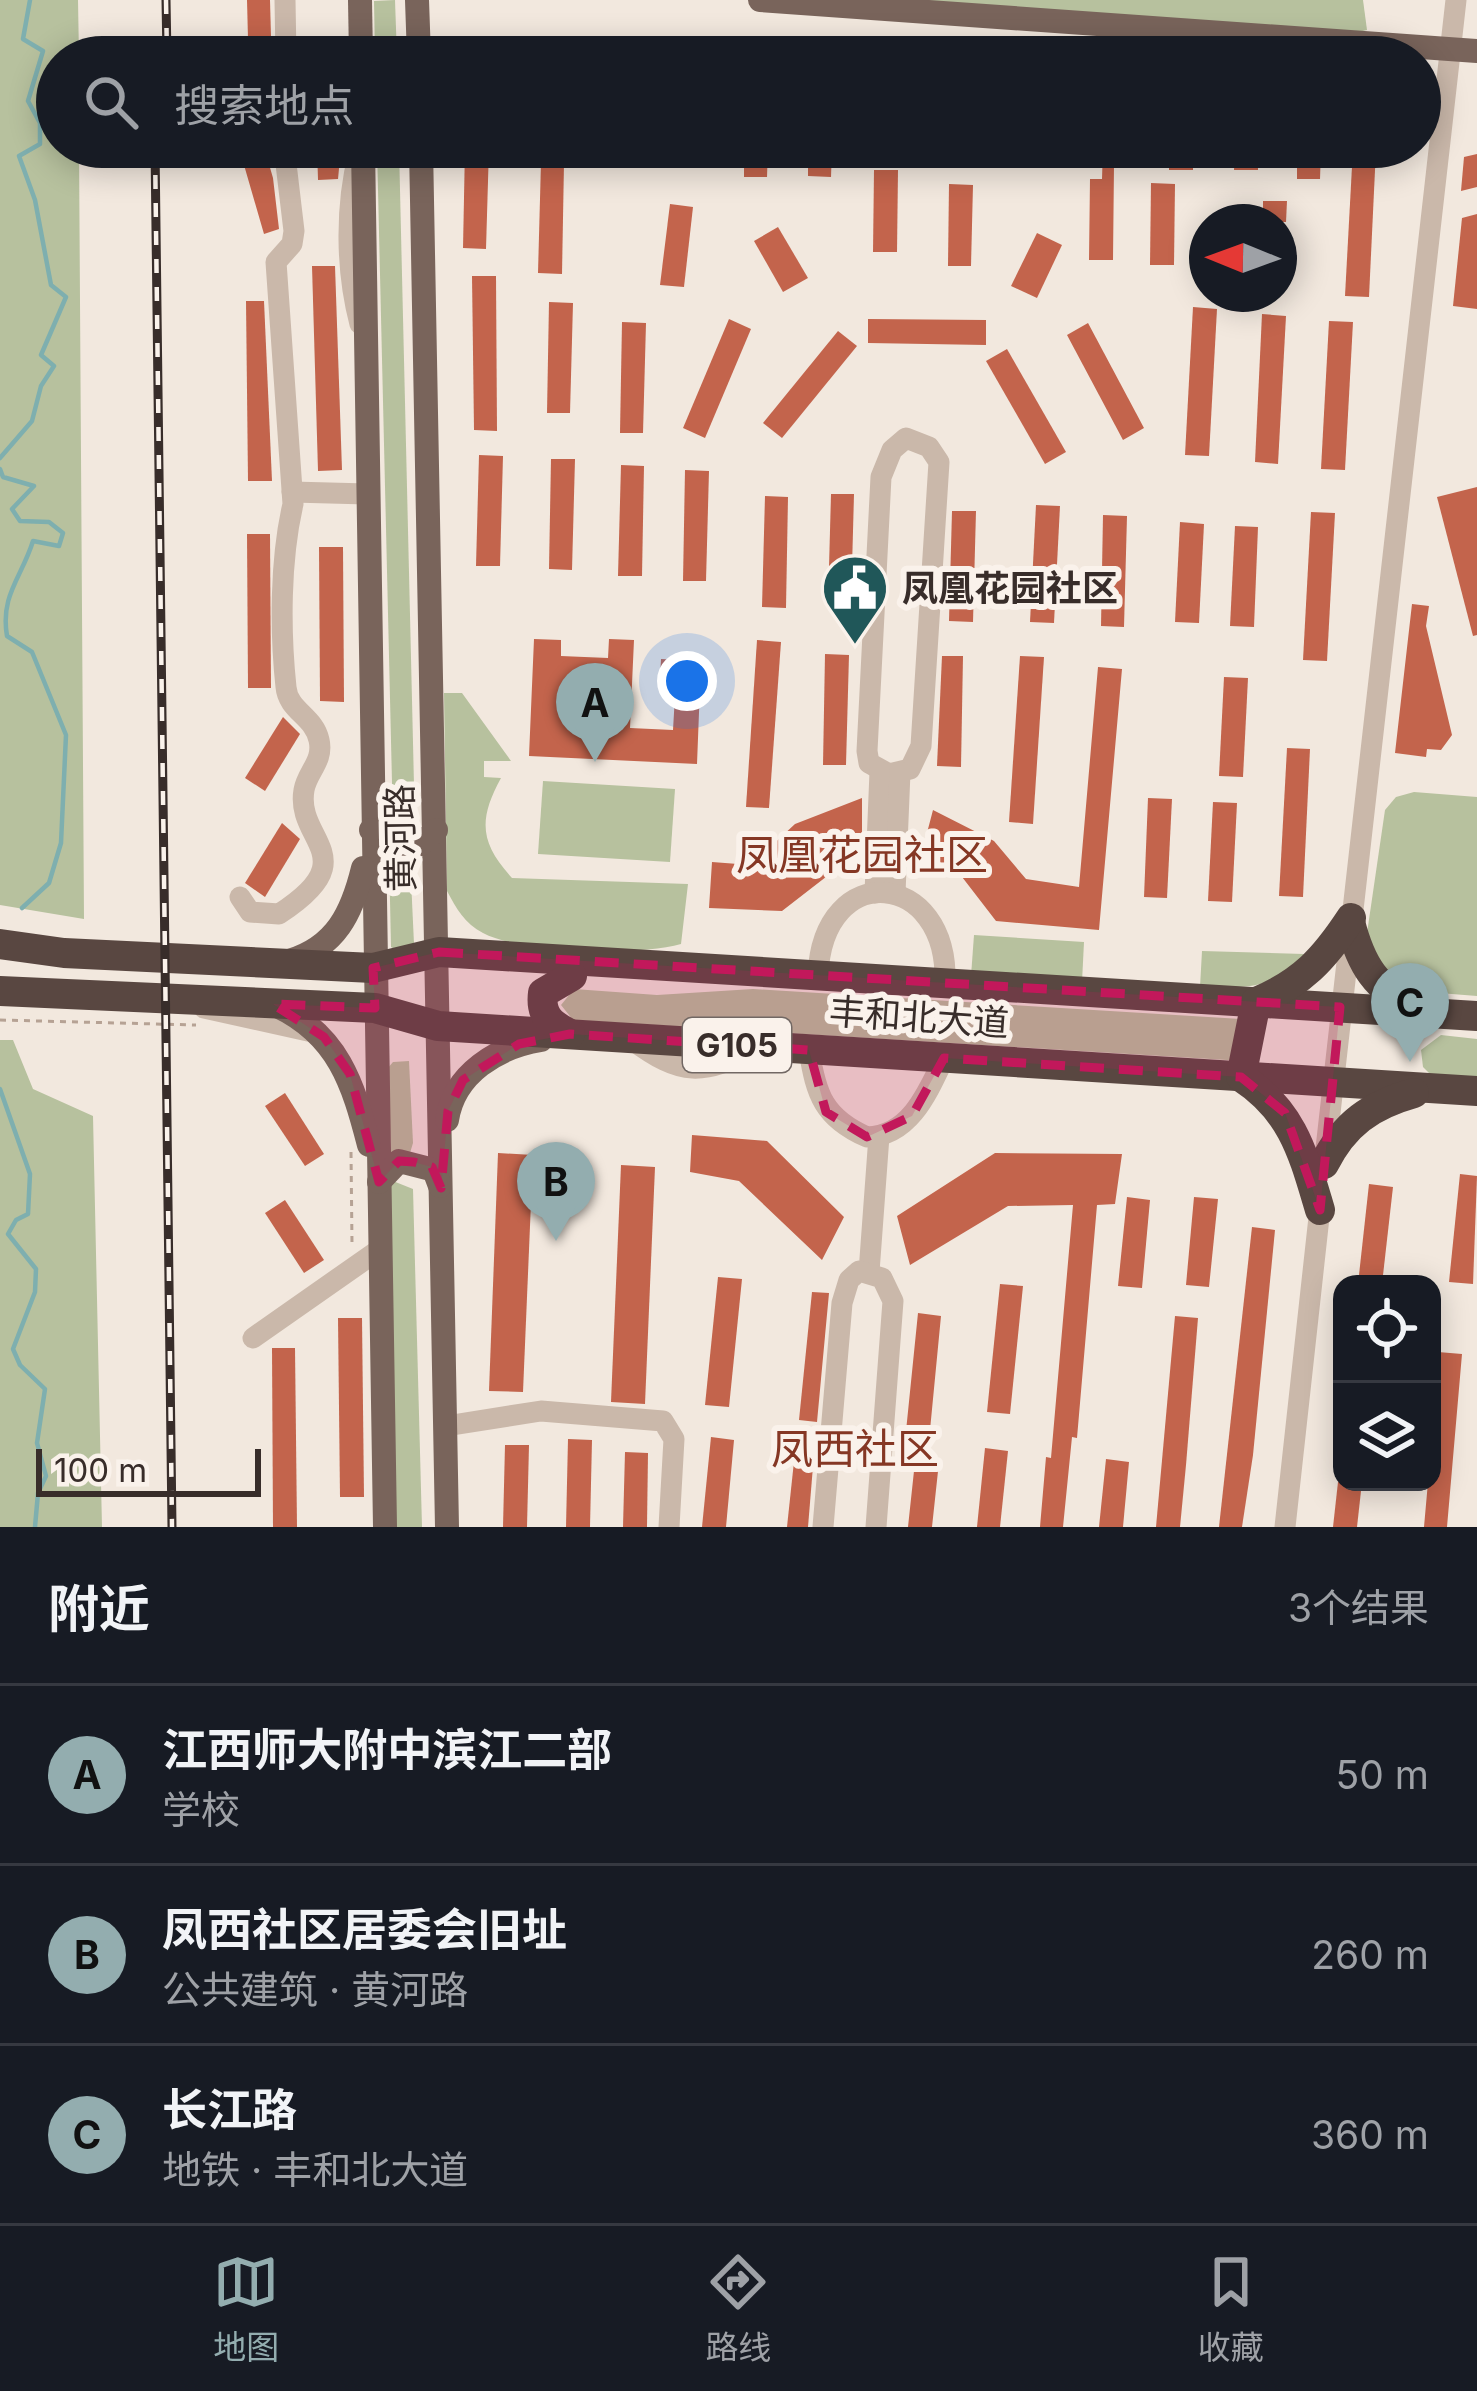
<!DOCTYPE html>
<html lang="zh">
<meta charset="utf-8">
<style>
body{margin:0;font-family:Inter,"Noto Sans SC",sans-serif;background:#20242c;color:#f1f3f6}
.controls{position:absolute;right:36px;bottom:36px;display:grid;overflow:hidden;border-radius:24px;box-shadow:0 6px 30px #0003}
.controls button{width:108px;height:108px;display:grid;place-items:center;padding:0;border:0;border-bottom:3px solid #363941;background:#171b24;color:#f1f3f6;font:60px sans-serif}
.compass{position:absolute;left:1189px;top:204px;width:108px;height:108px;border-radius:50%;background:#171b24;box-shadow:0 6px 30px #0003;rotate:271deg}
.scale{position:absolute;left:36px;bottom:30px;width:225px;box-sizing:border-box;padding-left:12px;border:6px solid #382d2a;border-top:0;font-size:33px;line-height:42px;white-space:nowrap;color:#382d2a;-webkit-text-stroke:9px #faf2eb;paint-order:stroke}
.you{position:absolute;left:687px;top:681px;width:42px;height:42px;margin:-30px;border:9px solid #fff;border-radius:50%;background:#1a73e8;box-shadow:0 0 0 18px #1a73e833}
.badge{display:grid;place-items:center;width:78px;height:78px;border-radius:50%;background:#93adaf;color:#111;font-size:39px;font-weight:700}
.pin{position:absolute;translate:-50% -99px;filter:drop-shadow(0 3px 6px #0008)}
.pin::after{content:'';position:absolute;top:63px;width:42px;height:36px;background:inherit;clip-path:polygon(0 0,100% 0,50% 100%)}
.list{margin:0;padding:0;list-style:none}
h2{display:flex;justify-content:space-between;align-items:center;height:156px;margin:0;padding:0 48px;font-size:51px}
h2 small{font-size:39px;font-weight:400;color:#9ea1a6}
.list li{display:grid;grid-template-columns:78px 1fr auto;gap:36px;align-items:center;box-sizing:border-box;height:180px;padding:0 48px;border-top:3px solid #363941}
.list b{display:block;font-size:45px;white-space:nowrap}
.list p{margin:0;font-size:39px;white-space:nowrap;color:#9ea1a6}
.list em{font-size:39px;font-style:normal;color:#9ea1a6}
.icon{flex:none;width:66px;height:66px;fill:none;stroke:currentColor;stroke-width:2;stroke-linecap:round;stroke-linejoin:round}
.map{position:relative;flex:none;width:1477px;height:1527px;overflow:hidden}
.search{position:absolute;background:#171b24;box-shadow:0 6px 30px #0003;left:36px;right:36px;top:36px;height:132px;display:flex;align-items:center;gap:30px;box-sizing:border-box;padding:0 42px;border-radius:66px;color:#9ea1a6;font-size:45px}
.sheet{height:696px;background:#171b24}
nav{display:flex;justify-content:space-around;align-items:center;box-sizing:border-box;height:168px;border-top:3px solid #363941;background:#171b24;font-size:33px;color:#9ea1a6}
nav a{display:grid;justify-items:center;gap:6px}
nav .on{color:#93adaf}
.map>svg:first-child{display:block}
.green{fill:#b7c19e}
.lines{fill:none;stroke-linecap:round;stroke-linejoin:round}
.stream{stroke:#7eafaf;stroke-width:4.5}
.building{fill:#c3644c}
.path{stroke:#b6a294;stroke-width:3;stroke-dasharray:6 6;stroke-linecap:butt}
.minor{stroke:#cab8aa;stroke-width:21}
.major{stroke:#79645b;stroke-width:24}
.highway{stroke:#594741;stroke-width:30}
.rail-casing{stroke:#382d2a;stroke-width:9}
.rail{stroke:#faf2eb;stroke-width:4.5;stroke-dasharray:14;stroke-linecap:butt}
.marked{fill:#c2185b;fill-opacity:0.2;stroke:#c2185b;stroke-width:9;stroke-dasharray:24 15;stroke-linejoin:round}
.labels{text-anchor:middle;dominant-baseline:central;stroke-width:12;stroke-linejoin:round;paint-order:stroke}
.shield{fill:#faf2eb;stroke:#726864;stroke-width:3}
.shield-label{font-size:33px;font-weight:bold;fill:#382d2a}
.poi-label{font-size:36px;font-weight:bold;fill:#382d2a;stroke:#faf2eb;text-anchor:start}
.street-label{font-size:36px;fill:#382d2a;stroke:#faf2eb}
.quarter-label{font-size:42px;fill:#853724;stroke:#faf2eb}
</style>
<div class="map">
<svg width="1477" height="1527" viewBox="0 0 1477 1527">
<rect width="100%" height="100%" fill="#f2e8de"/>
<g class="green">
<polygon points="0,0 78,0 79,57 57,57 57,147 79,147 84,919 0,905"/>
<polygon points="395,0 397,57 375,57 374,1"/>
<polygon points="839,0 1363,0 1367,30 1349,34"/>
<polygon points="377,147 399,147 415,828 411,835 399,835 393,825"/>
<path d="M444 693H462L511 761H484V777L501 778C478 820 480 843 512 878L688 884 681 944C638 956 523 954 483 933 465 924 456 908 447 891Z"/>
<polygon points="543,781 675,789 670,862 538,854"/>
<polygon points="1414,792 1477,797 1477,996 1414,991 1382,967 1366,940 1385,810 1396,797"/>
<polygon points="389,854 410,858 414,944 398,951 391,947"/>
<polygon points="974,935 1084,942 1082,982 971,976"/>
<path d="M1202 951 1304 954C1275 992 1244 987 1200 987Z"/>
<polygon points="574,989 657,995 753,989 1241,1019 1243,1061 573,1020 561,1005"/>
<polygon points="1441,1035 1477,1039 1477,1081 1434,1078 1423,1067 1421,1050"/>
<polygon points="0,1040 13,1040 33,1089 93,1116 102,1527 0,1527"/>
<polygon points="409,1061 413,1143 410,1153 391,1153 387,1069 393,1062"/>
<polygon points="393,1181 413,1189 422,1527 395,1527 386,1188"/>
</g>
<g class="lines">
<g class="stream">
<polyline points="0,458 32,421 41,386 54,366 41,355 66,297 51,285 35,200 19,156 40,144 40,123 28,101 43,51 23,39 30,0"/>
<path d="M0 469 3 477 34 486 12 509 20 521 49 522 63 533 59 546 33 541C22 577 0 595 7 636L32 652 66 735 61 843 49 883 22 908"/>
<polyline points="0,1089 30,1174 28,1214 16,1220 8,1234 36,1269 35,1292 13,1349 20,1365 45,1389 37,1443 46,1476 38,1493 35,1527"/>
</g>
</g>
<g class="building">
<polygon points="247,0 270,0 271,37 248,39"/>
<polygon points="249,147 264,147 273,178 279,229 264,234 244,165 250,163"/>
<polygon points="317,147 341,147 338,179 318,180"/>
<polygon points="465,147 489,147 486,249 463,248"/>
<polygon points="675,147 698,147 698,166 674,166"/>
<polygon points="744,147 768,147 767,177 744,177"/>
<polygon points="808,147 832,147 831,177 808,176"/>
<polygon points="1103,147 1126,147 1126,165 1114,165 1113,260 1089,260 1090,179 1102,179"/>
<rect x="1169" y="147" width="24" height="23"/>
<polygon points="1235,147 1258,147 1258,170 1234,170"/>
<polygon points="1297,147 1321,147 1320,179 1297,179"/>
<polygon points="1353,148 1376,149 1369,297 1345,296"/>
<polygon points="1477,154 1477,187 1461,191 1464,157"/>
<polygon points="541,162 564,163 562,274 538,273"/>
<polygon points="874,170 898,170 897,252 873,252"/>
<polygon points="1151,183 1175,184 1174,265 1150,265"/>
<polygon points="949,184 973,185 971,266 948,266"/>
<polygon points="1263,201 1287,201 1286,222 1263,222"/>
<polygon points="670,204 693,207 684,287 660,285"/>
<polygon points="1477,214 1477,309 1453,306 1462,218"/>
<polygon points="778,227 808,278 783,292 754,241"/>
<polygon points="1037,233 1062,245 1037,298 1011,286"/>
<polygon points="312,266 335,266 342,470 318,471"/>
<polygon points="472,276 496,276 497,431 474,430"/>
<polygon points="246,301 264,301 272,481 248,481"/>
<polygon points="549,302 573,303 570,413 547,413"/>
<polygon points="1193,307 1217,309 1209,456 1185,455"/>
<polygon points="1262,314 1286,316 1278,464 1255,462"/>
<polygon points="729,319 751,329 705,438 683,428"/>
<polygon points="868,319 986,320 986,345 868,343"/>
<polygon points="1329,321 1353,322 1345,470 1321,469"/>
<polygon points="622,322 646,323 643,433 620,433"/>
<polygon points="1088,323 1144,428 1123,440 1067,335"/>
<polygon points="838,331 857,346 782,438 763,423"/>
<polygon points="1007,349 1066,452 1045,464 986,361"/>
<polygon points="479,455 503,456 500,566 476,566"/>
<polygon points="551,459 575,459 572,570 549,569"/>
<polygon points="621,465 644,466 642,576 618,576"/>
<polygon points="685,470 709,471 706,581 683,581"/>
<polygon points="1477,487 1477,635 1473,636 1437,497"/>
<polygon points="831,494 854,494 851,605 828,604"/>
<polygon points="765,496 788,497 786,608 762,607"/>
<polygon points="1036,505 1060,506 1054,623 1030,622"/>
<polygon points="952,511 976,511 973,622 949,621"/>
<polygon points="1311,512 1335,513 1327,661 1303,660"/>
<polygon points="1103,515 1127,516 1124,627 1101,626"/>
<polygon points="1180,522 1204,524 1199,623 1175,622"/>
<polygon points="1235,526 1258,527 1254,627 1230,626"/>
<polygon points="247,534 270,534 271,688 248,688"/>
<polygon points="319,547 343,547 344,702 320,701"/>
<polygon points="1412,604 1429,606 1426,626 1452,735 1441,750 1427,749 1426,757 1395,753"/>
<polygon points="534,639 561,640 561,656 608,658 609,639 634,640 630,728 673,730 676,678 660,678 661,659 701,661 697,764 529,756"/>
<polygon points="757,640 781,642 769,808 746,807"/>
<polygon points="825,654 849,655 846,765 823,765"/>
<polygon points="942,656 963,656 961,767 937,766"/>
<polygon points="1020,656 1044,657 1033,824 1009,822"/>
<polygon points="1098,667 1122,669 1099,930 996,921 959,873 922,852 933,810 994,841 1026,879 1079,887"/>
<polygon points="1224,677 1248,678 1243,777 1219,776"/>
<polygon points="283,717 300,734 265,791 245,778"/>
<polygon points="1287,748 1310,749 1303,897 1279,896"/>
<polygon points="862,798 862,849 782,911 709,908 712,862 751,865 795,824"/>
<polygon points="1148,798 1172,799 1167,898 1144,897"/>
<polygon points="1213,802 1237,803 1232,902 1208,901"/>
<polygon points="282,823 300,839 265,897 245,883"/>
<polygon points="285,1093 324,1154 305,1166 265,1106"/>
<polygon points="692,1135 767,1141 844,1217 822,1260 739,1181 690,1172"/>
<polygon points="498,1153 533,1155 523,1392 489,1391"/>
<polygon points="995,1153 1122,1154 1115,1204 1097,1205 1077,1438 1072,1437 1063,1527 1040,1527 1046,1457 1051,1458 1073,1205 1008,1206 910,1265 897,1216"/>
<polygon points="621,1165 655,1167 645,1404 611,1402"/>
<polygon points="1460,1174 1477,1176 1473,1284 1449,1282"/>
<polygon points="1369,1184 1393,1187 1382,1284 1358,1284"/>
<polygon points="1127,1197 1150,1200 1142,1288 1118,1286"/>
<polygon points="1194,1197 1218,1199 1209,1287 1186,1285"/>
<polygon points="285,1200 324,1260 304,1273 265,1213"/>
<polygon points="1252,1227 1275,1230 1253,1455 1242,1527 1219,1527"/>
<polygon points="718,1277 742,1279 729,1407 705,1405"/>
<polygon points="1000,1284 1023,1286 1010,1414 987,1412"/>
<polygon points="812,1292 829,1293 817,1422 799,1420"/>
<polygon points="918,1313 941,1316 927,1461 939,1462 932,1527 908,1527 917,1443 905,1441"/>
<polygon points="1175,1316 1198,1318 1186,1465 1180,1527 1156,1527"/>
<polygon points="338,1318 362,1318 364,1497 340,1497"/>
<polygon points="272,1348 295,1348 297,1527 273,1527"/>
<polygon points="1438,1352 1462,1354 1447,1527 1424,1527 1428,1482 1432,1482"/>
<polygon points="711,1437 734,1440 726,1527 702,1527"/>
<polygon points="568,1439 592,1440 590,1527 566,1527"/>
<polygon points="505,1445 529,1445 527,1527 503,1527"/>
<polygon points="985,1448 1008,1451 1000,1527 977,1527"/>
<polygon points="625,1452 648,1453 647,1527 623,1527"/>
<polygon points="795,1452 814,1454 808,1527 787,1527"/>
<polygon points="1106,1459 1129,1462 1123,1527 1099,1527"/>
<polygon points="1338,1482 1362,1482 1357,1527 1333,1527"/>
</g>
<g class="lines">
<g class="path">
<polyline points="0,1020 196,1025"/>
<polyline points="351,1152 352,1244"/>
</g>
<g class="minor">
<polyline points="285,0 286,57"/>
<path d="M359 153C345 207 346 271 360 324"/>
<polygon points="906,438 929,447 939,462 921,746 910,769 889,774 869,763 867,751 881,477 892,450"/>
<polyline points="292,492 367,494"/>
<polyline points="875,893 880,772"/>
<polyline points="895,893 900,772"/>
<path d="M240 897 250 912 279 914C367 857 295 841 304 790 307 772 324 761 319 740 314 716 288 711 286 687 280 631 280 560 293 504L276 262 292 244 294 231 284 147"/>
<path d="M818 975C823 858 949 870 945 983"/>
<polyline points="204,1008 308,1031"/>
<path d="M631 1039C682 1077 702 1076 758 1047"/>
<path d="M809 1050C816 1095 824 1118 867 1137 910 1136 928 1092 944 1058"/>
<polyline points="1325,1157 1456,0"/>
<polyline points="869,1272 879,1136"/>
<polyline points="253,1338 380,1249"/>
<polyline points="446,1426 541,1411 663,1421 674,1439 669,1527"/>
<polyline points="823,1527 842,1303 849,1280 859,1271 882,1278 893,1301 876,1527"/>
<polyline points="1285,1527 1321,1199"/>
</g>
<g class="major">
<polyline points="360,0 361,57"/>
<polyline points="417,0 419,57"/>
<polyline points="760,0 1477,51"/>
<polyline points="363,147 385,1527"/>
<polyline points="421,147 447,1527"/>
<polyline points="371,830 396,849 421,844 436,830"/>
<path d="M289 961C336 947 352 913 363 868"/>
<path d="M277 1006C338 1035 353 1083 369 1145"/>
<path d="M447 1120C454 1073 498 1047 541 1040"/>
<polyline points="379,1182 399,1161 434,1170 440,1186"/>
</g>
<g class="highway">
<path d="M1350 922C1360 962 1376 993 1418 1005"/>
<polyline points="0,944 64,953 373,968 439,952 1477,1016"/>
<polyline points="0,991 375,1008 438,1026 1477,1091"/>
<path d="M570 1034C551 1024 540 1016 543 993L572 976"/>
<path d="M1324 1164C1344 1124 1371 1105 1414 1093"/>
<path d="M1320 1210C1303 1153 1293 1111 1241 1077L1256 1002C1302 983 1324 959 1351 918"/>
</g>
<g class="rail-casing">
<g id="rail">
<polyline points="166,0 167,57"/>
<polyline points="155,147 172,1527"/>
</g>
</g>
<use href="#rail" class="rail"/>
</g>
<path class="marked" d="M439 952 1340 1007 1320 1210 1285 1113 1241 1077 944 1058 912 1116 867 1137 826 1112 809 1050 570 1034 519 1044 463 1080 448 1111 441 1188 432 1167 414 1162 399 1161 379 1182 350 1074 324 1037 273 1004 375 1008 373 968Z"/>
<defs>
<g id="civic-pin" transform="scale(3.45)"><path d="M0 17L-7.5 6A9.5 9.5 0 1 1 7.5 6Z" fill="#205759" stroke="#faf2eb"/><path d="M-.6-6.5H3V-4.5H.6V-3L4-1V1h2V6H-6V1h2V-1L-.6-3ZM-1.2 2.5V6h2.4V2.5Z" fill="#fff"/></g>
</defs>
<g fill-rule="evenodd">
<use href="#civic-pin" x="855" y="588"/>
</g>
<g class="labels">
<rect class="shield" x="683" y="1018" width="108" height="54" rx="9"/>
<g class="shield-label">
<text x="737" y="1045">G105</text>
</g>
<g class="poi-label">
<text x="902" y="588">凤凰花园社区</text>
</g>
<g class="street-label">
<text transform="translate(400 838) rotate(-91)">黄河路</text>
<text transform="translate(919 1017) rotate(4)">丰和北大道</text>
</g>
<g class="quarter-label">
<text x="862" y="854">凤凰花园社区</text>
<text x="855" y="1448">凤西社区</text>
</g>
</g>
</svg>
<div class="controls">
<button><svg class="icon" aria-label="locate" viewBox="0 0 24 24"><circle cx="12" cy="12" r="6"/><path d="M12 2v4M12 18v4M2 12h4M18 12h4"/></svg></button>
<button><svg class="icon" aria-label="layers" viewBox="0 0 24 24"><path d="M12 4l9 5-9 5-9-5zM3 14l9 5 9-5"/></svg></button>
</div>
<svg class="compass" viewBox="-18 -18 36 36"><path d="M0-13l5 13h-10z" fill="#e53935"/><path d="M0 13l5-13h-10z" fill="#9ea1a6"/></svg>
<div class="scale">100 m</div>
<div class="you"></div>
<div class="pin badge" style="left:595px;top:762px">A</div>
<div class="pin badge" style="left:556px;top:1241px">B</div>
<div class="pin badge" style="left:1410px;top:1062px">C</div>
<div class="search"><svg class="icon" aria-label="search" viewBox="0 0 24 24"><circle cx="10" cy="10" r="6"/><path d="M15 15l6 6"/></svg>搜索地点</div>
</div>
<section class="sheet">
<h2>附近<small>3个结果</small></h2>
<ul class="list">
<li><span class="badge">A</span><div><b>江西师大附中滨江二部</b><p>学校</p></div><em>50 m</em></li>
<li><span class="badge">B</span><div><b>凤西社区居委会旧址</b><p>公共建筑 · 黄河路</p></div><em>260 m</em></li>
<li><span class="badge">C</span><div><b>长江路</b><p>地铁 · 丰和北大道</p></div><em>360 m</em></li>
</ul>
</section>
<nav>
<a class="on"><svg class="icon" aria-label="map" viewBox="0 0 24 24"><path d="M3 6l6-2 6 2 6-2v14l-6 2-6-2-6 2zM9 4v14M15 6v14"/></svg>地图</a>
<a><svg class="icon" aria-label="directions" viewBox="0 0 24 24"><path d="M12 3l9 9-9 9-9-9zM9 14v-3h6M13 9l2 2-2 2"/></svg>路线</a>
<a><svg class="icon" aria-label="saved" viewBox="0 0 24 24"><path d="M7 4h10v16l-5-4-5 4z"/></svg>收藏</a>
</nav>
